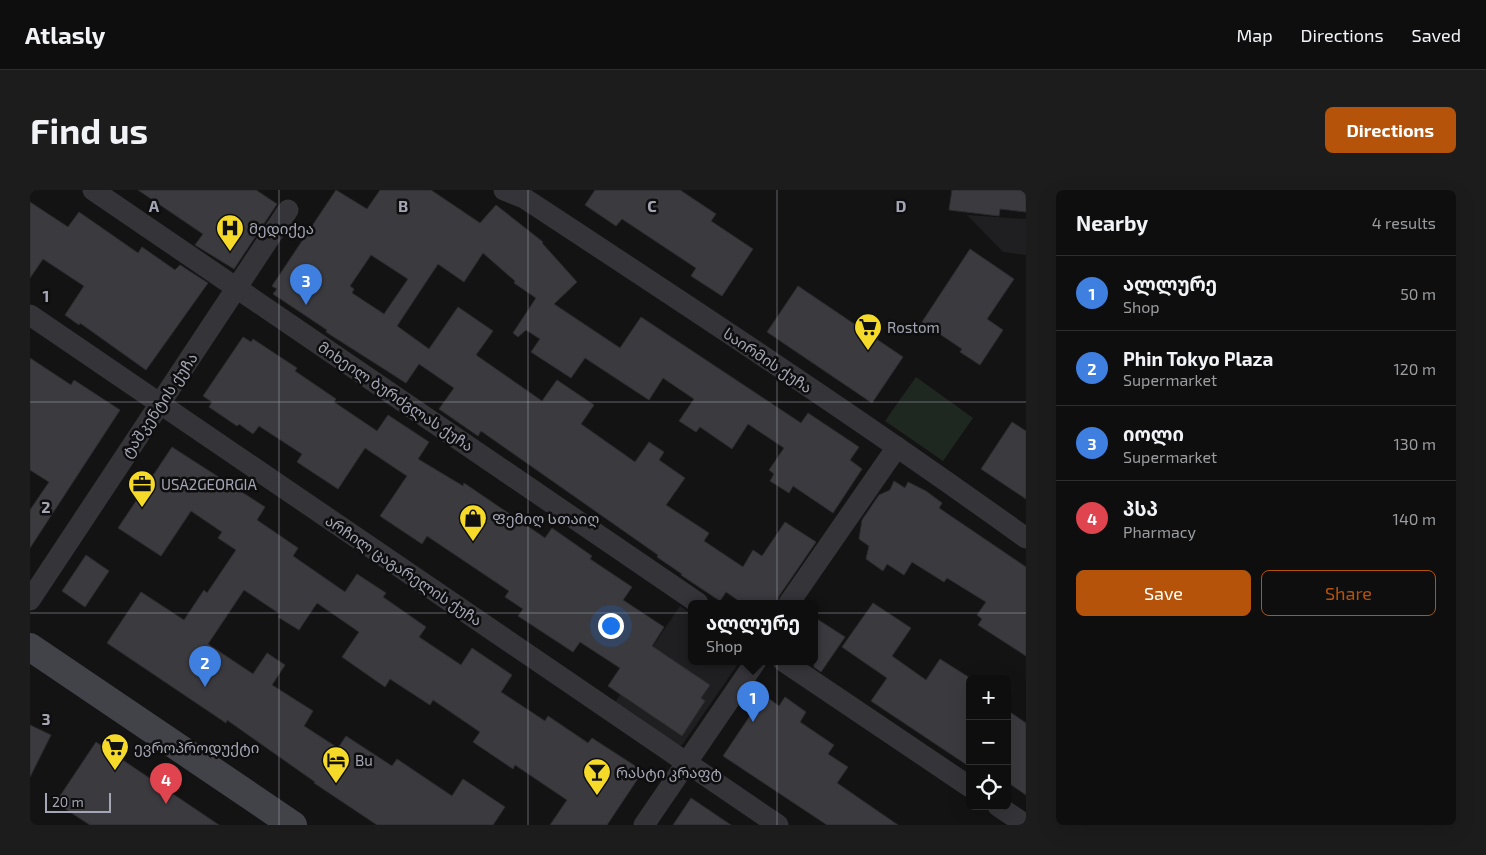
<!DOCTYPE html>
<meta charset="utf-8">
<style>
body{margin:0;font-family:"Exo 2","Noto Sans Georgian",sans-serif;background:#1c1c1d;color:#f1f3f6}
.controls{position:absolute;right:15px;bottom:15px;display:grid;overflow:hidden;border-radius:8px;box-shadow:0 5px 20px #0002}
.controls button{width:45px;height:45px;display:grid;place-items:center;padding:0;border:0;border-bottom:1px solid #2e2e2f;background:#0e0e0f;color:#f1f3f6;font:25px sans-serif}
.scale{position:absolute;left:15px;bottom:12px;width:66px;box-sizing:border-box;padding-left:5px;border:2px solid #a4a6b5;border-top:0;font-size:14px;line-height:18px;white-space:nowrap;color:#a4a6b5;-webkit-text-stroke:4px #0e0e0f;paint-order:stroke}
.you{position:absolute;left:580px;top:435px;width:18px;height:18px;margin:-12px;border:4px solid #fff;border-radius:50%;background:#1a73e8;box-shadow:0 0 0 8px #1a73e833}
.badge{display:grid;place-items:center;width:32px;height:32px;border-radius:50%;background:#b45309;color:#fff;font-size:16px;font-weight:700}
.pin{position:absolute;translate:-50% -41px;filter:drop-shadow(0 1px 2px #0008)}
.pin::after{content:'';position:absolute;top:26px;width:18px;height:15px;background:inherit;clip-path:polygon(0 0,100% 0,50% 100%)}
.popup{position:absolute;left:658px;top:410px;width:130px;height:65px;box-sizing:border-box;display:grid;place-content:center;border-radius:8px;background:#0e0e0f;filter:drop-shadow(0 1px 4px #0005);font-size:16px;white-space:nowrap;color:#9b9c9e}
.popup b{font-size:19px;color:#f1f3f6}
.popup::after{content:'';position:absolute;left:50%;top:100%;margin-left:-10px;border:10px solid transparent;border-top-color:#0e0e0f}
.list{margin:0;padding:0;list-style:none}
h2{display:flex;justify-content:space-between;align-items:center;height:65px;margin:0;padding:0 20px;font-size:21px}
h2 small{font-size:16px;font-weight:400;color:#9b9c9e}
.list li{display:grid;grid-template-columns:32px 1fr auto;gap:15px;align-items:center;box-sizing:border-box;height:75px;padding:0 20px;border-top:1px solid #2e2e2f}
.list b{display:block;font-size:19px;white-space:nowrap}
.list p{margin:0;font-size:16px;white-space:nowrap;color:#9b9c9e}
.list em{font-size:16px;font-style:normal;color:#9b9c9e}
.actions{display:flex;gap:10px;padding:15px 20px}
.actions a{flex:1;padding:11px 0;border:1px solid #b45309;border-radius:8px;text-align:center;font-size:18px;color:#b45309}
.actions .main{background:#b45309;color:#fff}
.icon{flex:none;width:28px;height:28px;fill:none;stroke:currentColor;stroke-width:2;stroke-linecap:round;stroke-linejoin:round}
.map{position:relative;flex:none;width:996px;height:635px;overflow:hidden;border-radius:8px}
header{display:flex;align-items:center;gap:30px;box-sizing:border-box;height:70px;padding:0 25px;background:#0e0e0f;border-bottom:1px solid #2e2e2f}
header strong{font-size:24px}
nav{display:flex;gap:28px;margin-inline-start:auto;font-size:18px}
.intro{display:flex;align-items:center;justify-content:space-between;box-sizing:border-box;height:120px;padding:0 30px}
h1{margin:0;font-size:35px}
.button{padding:12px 22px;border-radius:8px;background:#b45309;color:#fff;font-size:18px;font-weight:700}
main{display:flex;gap:30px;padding:0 30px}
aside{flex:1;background:#0e0e0f;border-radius:8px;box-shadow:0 5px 20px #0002}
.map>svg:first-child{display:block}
.built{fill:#1f1f21}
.green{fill:#1f2721}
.building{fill:#3a3a3f;stroke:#2d2d30;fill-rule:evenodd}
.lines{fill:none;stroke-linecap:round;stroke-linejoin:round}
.minor{stroke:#343439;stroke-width:21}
.secondary{stroke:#424249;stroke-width:28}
.grid{fill:none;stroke:#a4a6b5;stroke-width:1;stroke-opacity:0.55}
.labels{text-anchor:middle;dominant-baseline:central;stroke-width:5;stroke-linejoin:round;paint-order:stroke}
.poi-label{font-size:15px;fill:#a4a6b5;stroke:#0e0e0f;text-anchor:start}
.street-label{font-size:15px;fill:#a4a6b5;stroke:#0e0e0f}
.grid-label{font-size:16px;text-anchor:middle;font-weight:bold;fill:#a4a6b5;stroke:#0e0e0f;stroke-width:5;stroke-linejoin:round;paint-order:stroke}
</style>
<header>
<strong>Atlasly</strong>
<nav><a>Map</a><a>Directions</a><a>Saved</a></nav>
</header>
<div class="intro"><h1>Find us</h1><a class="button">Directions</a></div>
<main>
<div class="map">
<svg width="996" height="635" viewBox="0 0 996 635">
<rect width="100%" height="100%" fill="#131314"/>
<g class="built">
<polygon points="937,25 996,29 996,65 973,62"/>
<polygon points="650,416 662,424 662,471 710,471 652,555 648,556 584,514"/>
</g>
<polygon class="green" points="886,187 943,228 913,271 855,231"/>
<g class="building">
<polygon points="108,0 226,0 247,14 204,79 165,55 173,44"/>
<path d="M306 0 337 19 350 0H401L450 33 466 15 513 52 512 53 547 92 524 114 590 158 611 127 771 233 778 223 829 257 820 270 832 279 803 323 763 296 759 303 740 291 744 284 739 280 754 258 718 234 702 259 670 237 666 242 649 231 664 209 633 188 619 210 555 168 541 188 501 162 510 149 496 140 488 147 483 143 506 108 484 93 485 91 453 63 434 92 408 74 367 136 399 159 428 117 463 141 446 165 512 211 527 190 564 215 551 234 605 272 619 252 634 262 629 270 655 288 636 315 679 343 674 351 713 377 723 360 732 366 755 332 786 352 749 406 747 413H712L696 402 690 411 651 385 652 384 627 367 628 365 451 241 448 246 409 219 424 198 389 174 376 193 296 142 297 140 243 104 247 99 242 96ZM341 65 378 89 354 124 322 103 324 99 320 96Z"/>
<polygon points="565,0 650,0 686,24 681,31 723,59 692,106 661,86 666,78 592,29 586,36 555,15"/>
<polygon points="922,0 996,0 996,22 970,19 969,26 919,20"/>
<polygon points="0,12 38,37 49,22 108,63 112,57 145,80 150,75 178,93 116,180 50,133 49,135 35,125 54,96 13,69 0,88"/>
<polygon points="940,59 984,89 957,129 973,140 950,175 930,162 932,159 892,132"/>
<polygon points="768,96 873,167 842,213 737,142"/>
<polygon points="213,147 221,152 223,149 267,178 265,181 306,209 304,212 347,241 358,225 399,252 388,269 433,296 434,293 515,348 522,338 562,366 560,369 602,397 593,410 634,437 622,456 680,495 671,508 675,511 652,546 578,496 590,478 550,452 543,462 488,426 493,419 475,407 479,401 397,346 392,354 350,326 377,286 335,258 308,299 267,272 272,264 229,236 223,244 209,234 207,236 179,217 182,212 173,206"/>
<polygon points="0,168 41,195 44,190 90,220 0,358 0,320 19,292 0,280"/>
<polygon points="982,232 996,241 996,309 951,279"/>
<polygon points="142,257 235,317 227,330 268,358 263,366 315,402 327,384 356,403 353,407 396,437 389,447 431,475 442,458 482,485 471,502 515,531 518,526 558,553 562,548 613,581 577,635 520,635 537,610 485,575 483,579 443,552 450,542 403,510 400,515 360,489 355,497 312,467 329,442 287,413 269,440 248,427 250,424 214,400 178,454 223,484 237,463 255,475 242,495 283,521 274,536 308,558 316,546 362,576 367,569 422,606 433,589 475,617 463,635 347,635 284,593 285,592 197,530 196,533 77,453 111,402 154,430 174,400 177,403 206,360 188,348 192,342 161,321 131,366 88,338"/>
<polygon points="864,291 875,298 878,292 896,301 912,313 909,318 996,377 996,466 948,435 952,429 947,425 956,412 917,388 914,392 882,372 874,385 857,374 853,381 836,369 839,356 829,349 832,330 849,305 860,300"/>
<polygon points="56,365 79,381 55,417 32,401"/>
<polygon points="843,413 881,438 862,466 896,490 910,469 940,488 940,577 841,511 857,488 812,457"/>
<polygon points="784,427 815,447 791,482 784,477"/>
<polygon points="734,505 749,516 755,507 776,522 770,532 804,555 798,564 818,577 807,593 868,635 797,635 693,566"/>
<polygon points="977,520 996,533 996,605 977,592"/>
<polygon points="0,535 21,545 0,587"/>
<polygon points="66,552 189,635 60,635 40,622 26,612"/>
<polygon points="661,608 701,635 643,635"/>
</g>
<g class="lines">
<g class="minor">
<polyline points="63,0 668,413"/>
<path d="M474 0 494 8C663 119 832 230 996 348"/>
<polyline points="0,125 748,635"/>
<polyline points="0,410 258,20"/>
<polyline points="759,413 867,257"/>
<polyline points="753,471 940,597"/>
<polyline points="968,616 996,635"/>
<polyline points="614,635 726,471"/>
</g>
<polyline class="secondary" points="0,457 263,635"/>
</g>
<path class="grid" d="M249 0V635M498 0V635M747 0V635M0 212H996M0 423H996"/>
<defs>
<g id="hospital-pin" transform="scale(1.4375)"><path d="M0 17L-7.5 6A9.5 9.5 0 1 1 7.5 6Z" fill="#f5da2a" stroke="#0e0e0f"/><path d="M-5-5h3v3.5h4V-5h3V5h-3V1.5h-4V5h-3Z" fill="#111"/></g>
<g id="supermarket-pin" transform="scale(1.4375)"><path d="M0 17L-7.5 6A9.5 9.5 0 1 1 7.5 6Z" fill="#f5da2a" stroke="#0e0e0f"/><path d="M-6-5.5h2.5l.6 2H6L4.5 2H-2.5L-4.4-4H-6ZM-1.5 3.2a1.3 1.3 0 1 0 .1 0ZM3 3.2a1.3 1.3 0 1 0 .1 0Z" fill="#111"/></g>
<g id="office-pin" transform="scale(1.4375)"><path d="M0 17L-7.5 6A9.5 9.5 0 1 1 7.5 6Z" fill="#f5da2a" stroke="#0e0e0f"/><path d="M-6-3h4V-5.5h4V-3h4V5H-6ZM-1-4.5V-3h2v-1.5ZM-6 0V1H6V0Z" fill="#111"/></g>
<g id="shop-pin" transform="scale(1.4375)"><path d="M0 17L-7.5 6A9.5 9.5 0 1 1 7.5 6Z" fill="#f5da2a" stroke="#0e0e0f"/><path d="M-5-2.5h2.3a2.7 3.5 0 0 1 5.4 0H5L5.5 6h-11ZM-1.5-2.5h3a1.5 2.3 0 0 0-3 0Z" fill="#111"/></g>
<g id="hotel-pin" transform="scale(1.4375)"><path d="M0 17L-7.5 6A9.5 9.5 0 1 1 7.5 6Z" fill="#f5da2a" stroke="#0e0e0f"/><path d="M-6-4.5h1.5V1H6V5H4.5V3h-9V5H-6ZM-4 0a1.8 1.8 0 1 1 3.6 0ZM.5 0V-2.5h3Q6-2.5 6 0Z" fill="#111"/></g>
<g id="bar-pin" transform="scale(1.4375)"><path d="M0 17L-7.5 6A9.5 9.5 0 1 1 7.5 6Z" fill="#f5da2a" stroke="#0e0e0f"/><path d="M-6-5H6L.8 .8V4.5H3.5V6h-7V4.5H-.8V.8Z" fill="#111"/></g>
</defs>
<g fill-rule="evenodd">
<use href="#hospital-pin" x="200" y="38"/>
<use href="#supermarket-pin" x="838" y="137"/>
<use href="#office-pin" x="112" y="294"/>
<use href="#shop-pin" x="443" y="328"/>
<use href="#supermarket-pin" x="85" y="557"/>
<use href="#hotel-pin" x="306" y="570"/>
<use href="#bar-pin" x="567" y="582"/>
</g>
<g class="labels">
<g class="poi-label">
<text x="219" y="38">მედიქეა</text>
<text x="857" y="137">Rostom</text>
<text x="131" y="294">USA2GEORGIA</text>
<text x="462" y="328">Ფემიღ Სთაიღ</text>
<text x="104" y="557">ევროპროდუქტი</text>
<text x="325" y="570">Bu</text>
<text x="586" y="582">რასტი კრაფტ</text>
</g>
<g class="street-label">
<text transform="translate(738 170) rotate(34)">საირმის ქუჩა</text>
<text transform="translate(366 206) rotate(34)">მიხეილ ბურძგლას ქუჩა</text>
<text transform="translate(129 215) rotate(-56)">ტაშკენტის ქუჩა</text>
<text transform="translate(374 380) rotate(34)">არჩილ ცაგარელის ქუჩა</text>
</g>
</g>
<g class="grid-label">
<text x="124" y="22">A</text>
<text x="373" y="22">B</text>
<text x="622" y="22">C</text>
<text x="871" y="22">D</text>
<text x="16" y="112">1</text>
<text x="16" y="323">2</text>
<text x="16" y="535">3</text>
</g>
</svg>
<div class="controls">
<button>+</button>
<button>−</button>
<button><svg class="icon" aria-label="locate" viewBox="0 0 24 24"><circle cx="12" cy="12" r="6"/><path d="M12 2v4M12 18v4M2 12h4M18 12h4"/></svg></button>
</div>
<div class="scale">20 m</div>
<div class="you"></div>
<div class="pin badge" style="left:723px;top:532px;background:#3f7fe0">1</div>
<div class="popup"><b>ალლურე</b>Shop</div>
<div class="pin badge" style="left:175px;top:497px;background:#3f7fe0">2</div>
<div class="pin badge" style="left:276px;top:115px;background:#3f7fe0">3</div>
<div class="pin badge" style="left:136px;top:614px;background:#e0444e">4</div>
</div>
<aside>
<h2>Nearby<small>4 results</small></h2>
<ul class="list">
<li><span class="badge" style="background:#3f7fe0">1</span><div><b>ალლურე</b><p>Shop</p></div><em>50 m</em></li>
<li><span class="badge" style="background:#3f7fe0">2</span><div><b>Phin Tokyo Plaza</b><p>Supermarket</p></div><em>120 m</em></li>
<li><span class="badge" style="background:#3f7fe0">3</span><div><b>იოლი</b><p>Supermarket</p></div><em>130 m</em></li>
<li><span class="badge" style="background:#e0444e">4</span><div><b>პსპ</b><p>Pharmacy</p></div><em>140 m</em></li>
</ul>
<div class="actions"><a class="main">Save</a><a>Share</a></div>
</aside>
</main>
